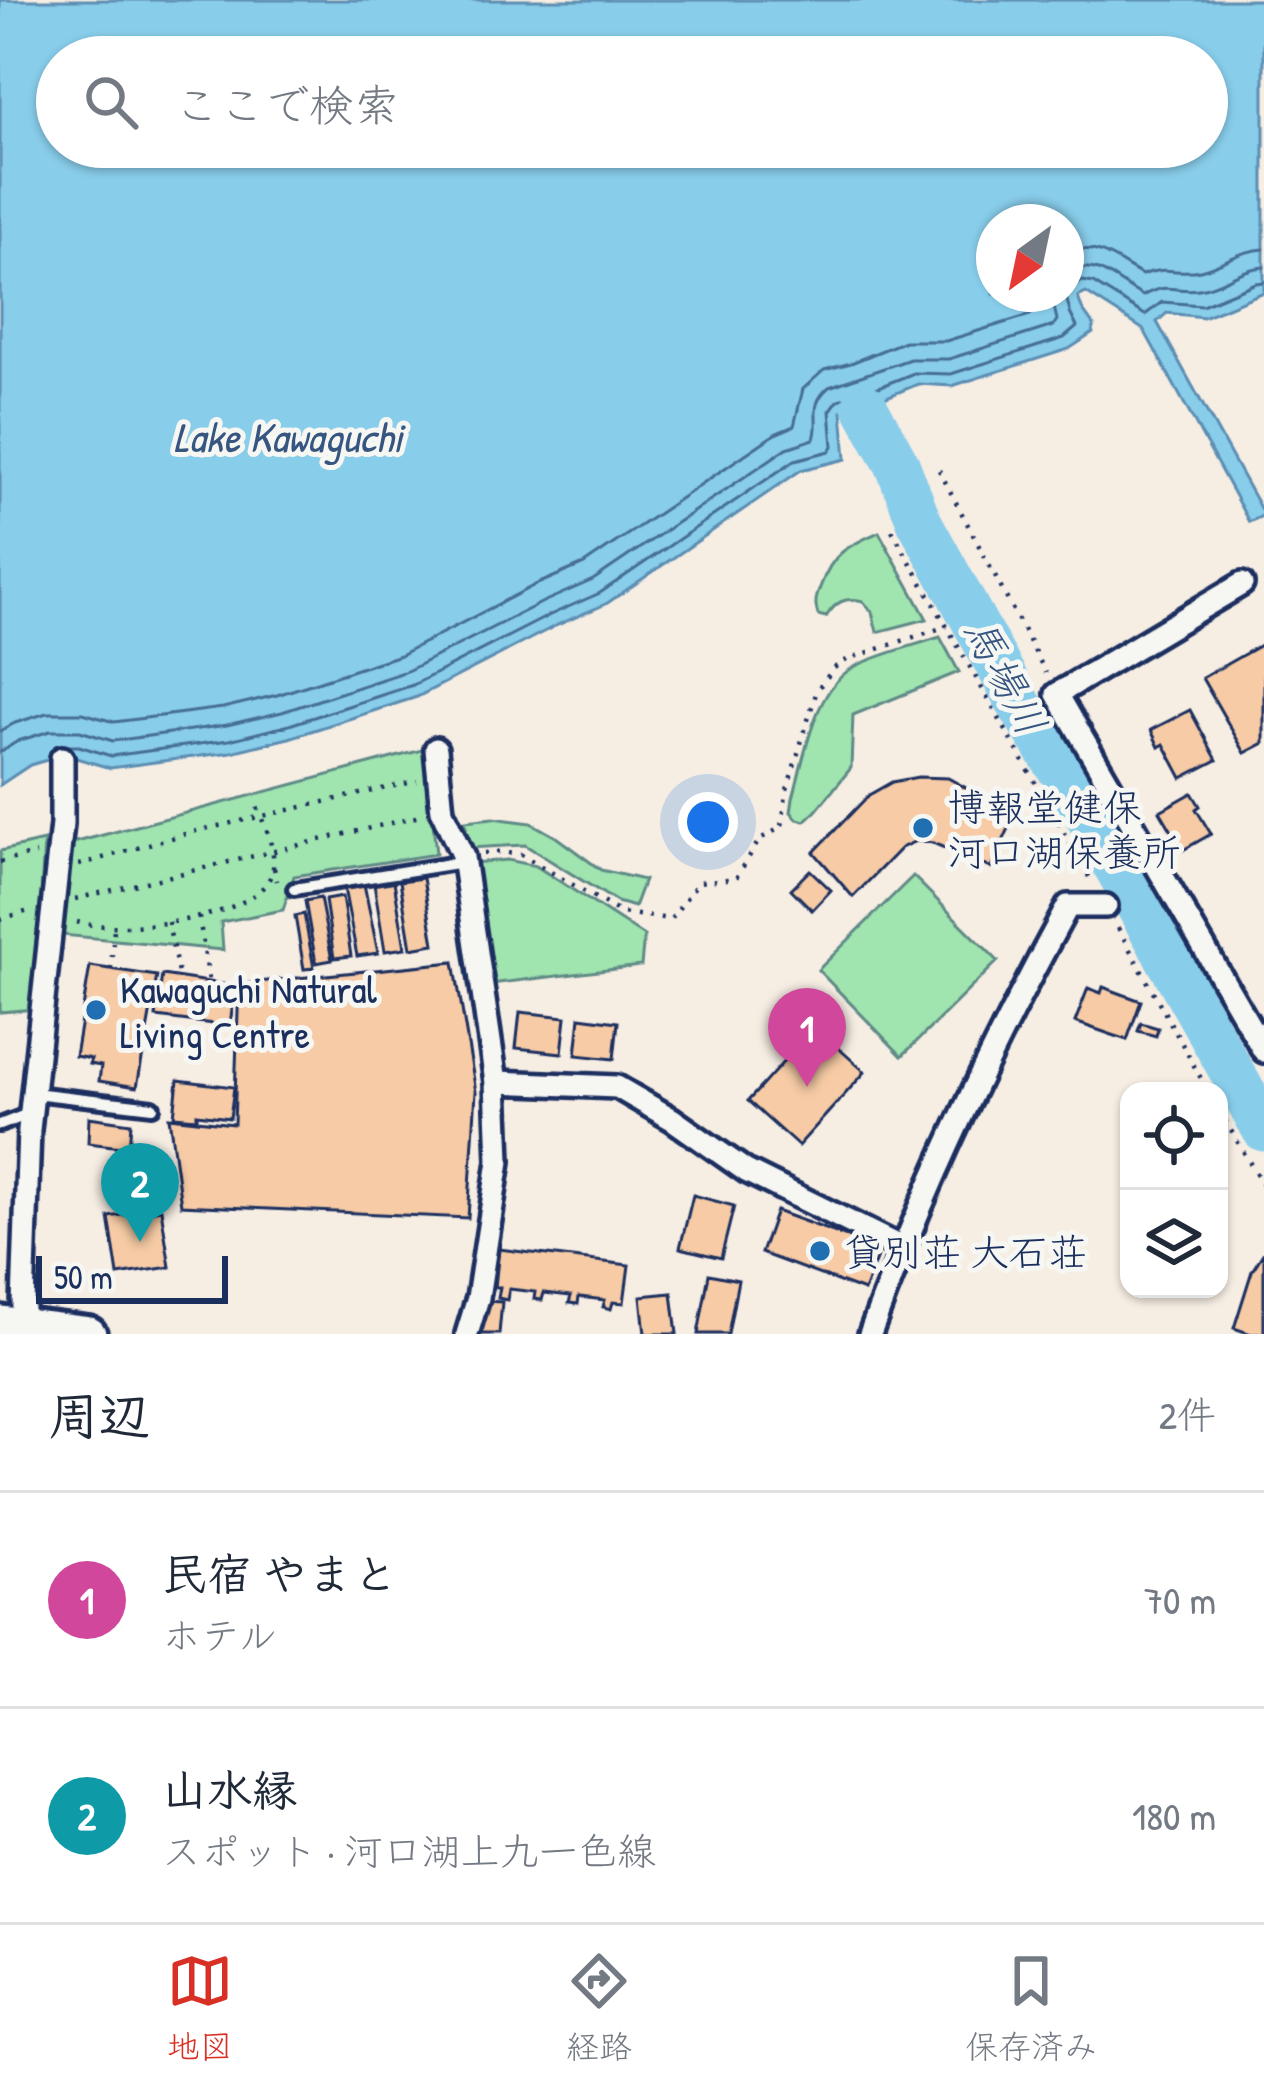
<!DOCTYPE html>
<html lang="ja">
<meta charset="utf-8">
<style>
body{margin:0;font-family:"Patrick Hand","Klee One",sans-serif;background:#f6f6f7;color:#1f2937}
.controls{position:absolute;right:36px;bottom:36px;display:grid;overflow:hidden;border-radius:24px;box-shadow:0 3px 9px #0004}
.controls button{width:108px;height:108px;display:grid;place-items:center;padding:0;border:0;border-bottom:3px solid #e0e1e3;background:#fff;color:#1f2937;font:60px sans-serif}
.compass{position:absolute;left:976px;top:204px;width:108px;height:108px;border-radius:50%;background:#fff;box-shadow:0 3px 9px #0004;rotate:213deg}
.scale{position:absolute;left:36px;bottom:30px;width:192px;box-sizing:border-box;padding-left:12px;border:6px solid #1b2f5e;border-top:0;font-size:33px;line-height:42px;white-space:nowrap;color:#1b2f5e;-webkit-text-stroke:9px #f6f6f2;paint-order:stroke}
.you{position:absolute;left:708px;top:822px;width:42px;height:42px;margin:-30px;border:9px solid #fff;border-radius:50%;background:#1a73e8;box-shadow:0 0 0 18px #1a73e833}
.badge{display:grid;place-items:center;width:78px;height:78px;border-radius:50%;background:#d93025;color:#fff;font-size:39px;font-weight:700}
.pin{position:absolute;translate:-50% -99px;filter:drop-shadow(0 3px 6px #0008)}
.pin::after{content:'';position:absolute;top:63px;width:42px;height:36px;background:inherit;clip-path:polygon(0 0,100% 0,50% 100%)}
.list{margin:0;padding:0;list-style:none}
h2{display:flex;justify-content:space-between;align-items:center;height:156px;margin:0;padding:0 48px;font-size:51px}
h2 small{font-size:39px;font-weight:400;color:#747a83}
.list li{display:grid;grid-template-columns:78px 1fr auto;gap:36px;align-items:center;box-sizing:border-box;height:216px;padding:0 48px;border-top:3px solid #e0e1e3}
.list b{display:block;font-size:45px;white-space:nowrap}
.list p{margin:0;font-size:39px;white-space:nowrap;color:#747a83}
.list em{font-size:39px;font-style:normal;color:#747a83}
.icon{flex:none;width:66px;height:66px;fill:none;stroke:currentColor;stroke-width:2;stroke-linecap:round;stroke-linejoin:round}
.map{position:relative;flex:none;width:1264px;height:1334px;overflow:hidden}
.search{position:absolute;background:#fff;box-shadow:0 3px 9px #0004;left:36px;right:36px;top:36px;height:132px;display:flex;align-items:center;gap:30px;box-sizing:border-box;padding:0 42px;border-radius:66px;color:#747a83;font-size:45px}
.sheet{height:588px;background:#fff}
nav{display:flex;justify-content:space-around;align-items:center;box-sizing:border-box;height:168px;border-top:3px solid #e0e1e3;background:#fff;font-size:33px;color:#747a83}
nav a{display:grid;justify-items:center;gap:6px}
nav .on{color:#d93025}
.map>svg:first-child{display:block}
.green{fill:#a0e4af;stroke:#5e8a86;stroke-width:3}
.water{fill:#88cdea;stroke:#5c8eb2;stroke-width:3;fill-rule:evenodd}
.lines{fill:none;stroke-linecap:round;stroke-linejoin:round}
.shore{stroke:#476e96;stroke-width:3}
.river{stroke:#88cdea;stroke-width:45}
.building{fill:#f6cba5;stroke:#1b2f5e;stroke-width:3}
.service-casing{stroke:#1b2f5e;stroke-width:20}
.minor-casing{stroke:#1b2f5e;stroke-width:30}
.primary-casing{stroke:#1b2f5e;stroke-width:42}
.path{stroke:#1b2f5e;stroke-width:4.5;stroke-dasharray:3 9;stroke-linecap:butt}
.service{stroke:#f6f6f2;stroke-width:10}
.minor{stroke:#f6f6f2;stroke-width:21}
.primary{stroke:#f6f6f2;stroke-width:33}
.poi-dot{fill:#1f6fb2;stroke:#f6f6f2;stroke-width:4.5}
.labels{text-anchor:middle;dominant-baseline:central;stroke-width:10;stroke-linejoin:round;paint-order:stroke}
.poi-label{font-size:39px;fill:#1b2f5e;stroke:#f6f6f2;text-anchor:start}
.water-label{font-size:42px;font-style:italic;fill:#365681;stroke:#f6f6f2}
</style>
<div class="map">
<svg width="1264" height="1334" viewBox="0 0 1264 1334">
<rect width="100%" height="100%" fill="#f6ede3"/>
<filter id="ink" filterUnits="userSpaceOnUse"><feTurbulence type="fractalNoise" baseFrequency=".00833" numOctaves="2"/><feDisplacementMap in="SourceGraphic" scale="24" xChannelSelector="R" yChannelSelector="G"/><feConvolveMatrix kernelMatrix="1 2 1 2 8 2 1 2 1" color-interpolation-filters="sRGB"/></filter>
<g filter="url(#ink)">
<g class="green">
<path d="M879 532 927 619 877 632 872 612 863 601C845 597 836 601 826 617L818 615C814 602 816 598 821 585 833 552 848 546 879 532Z"/>
<path d="M940 637 959 672 853 715 851 768 816 811 805 821 797 819 791 812 793 798C805 756 814 685 858 665 884 653 913 646 940 637Z"/>
<polygon points="426,749 436,854 294,876 283,910 221,922 223,950 61,935 73,843"/>
<polygon points="493,818 531,823 556,837 601,870 644,880 634,907 617,902 525,845 469,848 465,821"/>
<polygon points="44,841 35,1009 0,1012 0,851"/>
<polygon points="507,860 536,866 644,936 641,966 490,984 471,863"/>
<polygon points="913,876 998,961 902,1056 818,970"/>
</g>
<path class="water" d="M0 0H1264V292L1203 317 1167 313 1157 322 1264 515 1249 522 1144 330 1086 293 1078 297 1082 309 1094 326 1093 333 1069 349 952 386 918 384 865 406 842 411 846 459 801 470 606 604 555 626 417 697 289 738 231 752 110 768 76 758H54L30 765 0 785ZM57 57H1207V147H57ZM994 222H1066V294H994Z"/>
<g class="lines">
<g class="shore">
<path d="M1066 252C1098 242 1116 261 1142 275 1166 265 1179 275 1200 270 1222 265 1240 250 1264 249"/>
<path d="M1066 272C1099 258 1115 282 1143 296 1168 281 1175 293 1199 289 1222 286 1241 268 1264 267"/>
<polyline points="0,731 15,723 47,713 83,713 114,722 223,708 277,695 400,655 535,585 584,564 775,434 794,426 803,389 824,370 851,363 905,341 946,341 1030,315 1034,310 1033,294"/>
<polyline points="67,746 79,746 111,756 229,740 286,726 413,685 550,615 600,593 795,460 830,451 833,446 830,411 838,400 861,394 914,373 951,374 1064,338 1077,327 1070,313 1066,296 1071,286 1083,281 1093,283 1145,315 1162,302 1202,305 1256,283 1264,282"/>
<path d="M0 752 18 741 50 731H80L113 741 227 725 282 712 407 671 543 602 593 580 787 448 814 439C821 419 807 406 829 387L910 359H949L1053 326 1057 320 1051 294"/>
</g>
<polyline class="river" points="865,406 897,464 919,521 1018,702 1074,792 1264,1129"/>
</g>
<g class="building">
<polygon points="1264,643 1264,743 1245,753 1202,678"/>
<polygon points="1190,710 1217,760 1182,778 1164,744 1159,747 1151,730"/>
<polygon points="918,777 948,778 1015,815 991,868 933,843 916,841 901,848 853,897 814,852 869,795 892,782"/>
<polygon points="1192,793 1200,806 1196,809 1211,834 1183,850 1160,811"/>
<polygon points="810,870 831,890 812,910 791,889"/>
<polygon points="423,878 434,944 411,948 400,881"/>
<polygon points="394,881 405,948 385,951 374,884"/>
<polygon points="364,884 378,953 357,956 344,888"/>
<polygon points="342,897 351,956 334,958 325,900"/>
<polygon points="320,898 332,960 316,963 305,901"/>
<polygon points="304,914 314,968 304,969 295,916"/>
<polygon points="454,962 476,1092 468,1218 181,1205 169,1117 234,1124 239,984"/>
<polygon points="90,966 157,976 137,1087 99,1081 101,1066 89,1064 91,1059 75,1056"/>
<polygon points="162,975 235,986 230,1026 156,1017"/>
<polygon points="1103,987 1141,1001 1127,1040 1075,1022 1088,988 1101,993"/>
<polygon points="520,1012 566,1017 562,1053 516,1048"/>
<polygon points="580,1017 618,1022 614,1059 576,1055"/>
<polygon points="1141,1023 1158,1028 1156,1036 1138,1031"/>
<polygon points="815,1027 865,1072 798,1146 748,1101"/>
<polygon points="178,1080 234,1087 230,1118 197,1114 197,1118 174,1116"/>
<polygon points="89,1117 131,1123 129,1148 88,1143"/>
<polygon points="693,1195 734,1206 721,1258 680,1248"/>
<polygon points="161,1209 170,1267 118,1275 109,1217"/>
<polygon points="776,1211 880,1249 864,1291 761,1253"/>
<polygon points="499,1249 629,1265 624,1303 613,1302 611,1309 603,1307 605,1300 579,1297 578,1304 569,1303 571,1296 544,1293 542,1300 534,1299 535,1292 509,1289 507,1300 498,1298 500,1287 495,1287"/>
<polygon points="1264,1252 1264,1334 1251,1334 1234,1328 1252,1271"/>
<polygon points="709,1274 738,1280 728,1334 698,1334"/>
<polygon points="672,1293 677,1334 645,1334 641,1296"/>
<polygon points="484,1301 502,1302 499,1334 481,1334"/>
</g>
<g class="lines">
<g class="service-casing">
<g id="service">
<polyline points="294,889 463,862"/>
<polyline points="34,1093 153,1107"/>
<polyline points="0,1125 31,1113"/>
</g>
</g>
<g class="minor-casing">
<g id="minor">
<polyline points="1242,584 1057,694 1264,1051"/>
<polyline points="436,749 442,811 463,857 496,1082 499,1161 478,1298 467,1334"/>
<polyline points="496,1082 617,1087 672,1119 746,1171 902,1248"/>
<polyline points="22,1334 29,1130 62,824 62,758"/>
<path d="M870 1334C924 1187 993 1043 1068 906H1106"/>
</g>
</g>
<g class="primary-casing">
<polyline id="primary" points="0,1323 89,1334"/>
</g>
<g class="path">
<polyline points="939,470 1046,673"/>
<polyline points="892,530 1092,882"/>
<polyline points="484,853 499,852 522,855 621,913 671,919 698,882 736,878 760,839 782,827 786,793 817,690 834,668 848,659 947,626"/>
<polyline points="0,862 36,854"/>
<polyline points="79,865 192,832 417,781"/>
<polyline points="274,868 277,881"/>
<polyline points="75,899 420,816"/>
<polyline points="199,917 209,982"/>
<polyline points="0,919 29,911"/>
<path d="M77 922C118 934 259 921 272 872 278 851 263 822 255 802"/>
<polyline points="168,922 179,979"/>
<polyline points="1118,928 1208,1091"/>
<polyline points="111,969 114,928"/>
<polyline points="1219,1110 1264,1187"/>
</g>
<use href="#service" class="service"/>
<use href="#minor" class="minor"/>
<use href="#primary" class="primary"/>
</g>
</g>
<g class="poi-dot">
<circle cx="923" cy="828" r="12"/>
<circle cx="96" cy="1010" r="12"/>
<circle cx="820" cy="1251" r="12"/>
</g>
<g class="labels">
<g class="poi-label">
<text x="947" y="806">博報堂健保<tspan x="947" dy="45">河口湖保養所</tspan></text>
<text x="120" y="988">Kawaguchi Natural<tspan x="120" dy="45">Living Centre</tspan></text>
<text x="844" y="1251">貸別荘 大石荘</text>
</g>
<g class="water-label">
<text x="288" y="436">Lake Kawaguchi</text>
<text transform="translate(1006 676) rotate(62)">馬場川</text>
</g>
</g>
</svg>
<div class="controls">
<button><svg class="icon" aria-label="locate" viewBox="0 0 24 24"><circle cx="12" cy="12" r="6"/><path d="M12 2v4M12 18v4M2 12h4M18 12h4"/></svg></button>
<button><svg class="icon" aria-label="layers" viewBox="0 0 24 24"><path d="M12 4l9 5-9 5-9-5zM3 14l9 5 9-5"/></svg></button>
</div>
<svg class="compass" viewBox="-18 -18 36 36"><path d="M0-13l5 13h-10z" fill="#e53935"/><path d="M0 13l5-13h-10z" fill="#747a83"/></svg>
<div class="scale">50 m</div>
<div class="you"></div>
<div class="pin badge" style="left:807px;top:1087px;background:#d1479c">1</div>
<div class="pin badge" style="left:140px;top:1242px;background:#0f9aa8">2</div>
<div class="search"><svg class="icon" aria-label="search" viewBox="0 0 24 24"><circle cx="10" cy="10" r="6"/><path d="M15 15l6 6"/></svg>ここで検索</div>
</div>
<section class="sheet">
<h2>周辺<small>2件</small></h2>
<ul class="list">
<li><span class="badge" style="background:#d1479c">1</span><div><b>民宿 やまと</b><p>ホテル</p></div><em>70 m</em></li>
<li><span class="badge" style="background:#0f9aa8">2</span><div><b>山水縁</b><p>スポット · 河口湖上九一色線</p></div><em>180 m</em></li>
</ul>
</section>
<nav>
<a class="on"><svg class="icon" aria-label="map" viewBox="0 0 24 24"><path d="M3 6l6-2 6 2 6-2v14l-6 2-6-2-6 2zM9 4v14M15 6v14"/></svg>地図</a>
<a><svg class="icon" aria-label="directions" viewBox="0 0 24 24"><path d="M12 3l9 9-9 9-9-9zM9 14v-3h6M13 9l2 2-2 2"/></svg>経路</a>
<a><svg class="icon" aria-label="saved" viewBox="0 0 24 24"><path d="M7 4h10v16l-5-4-5 4z"/></svg>保存済み</a>
</nav>
